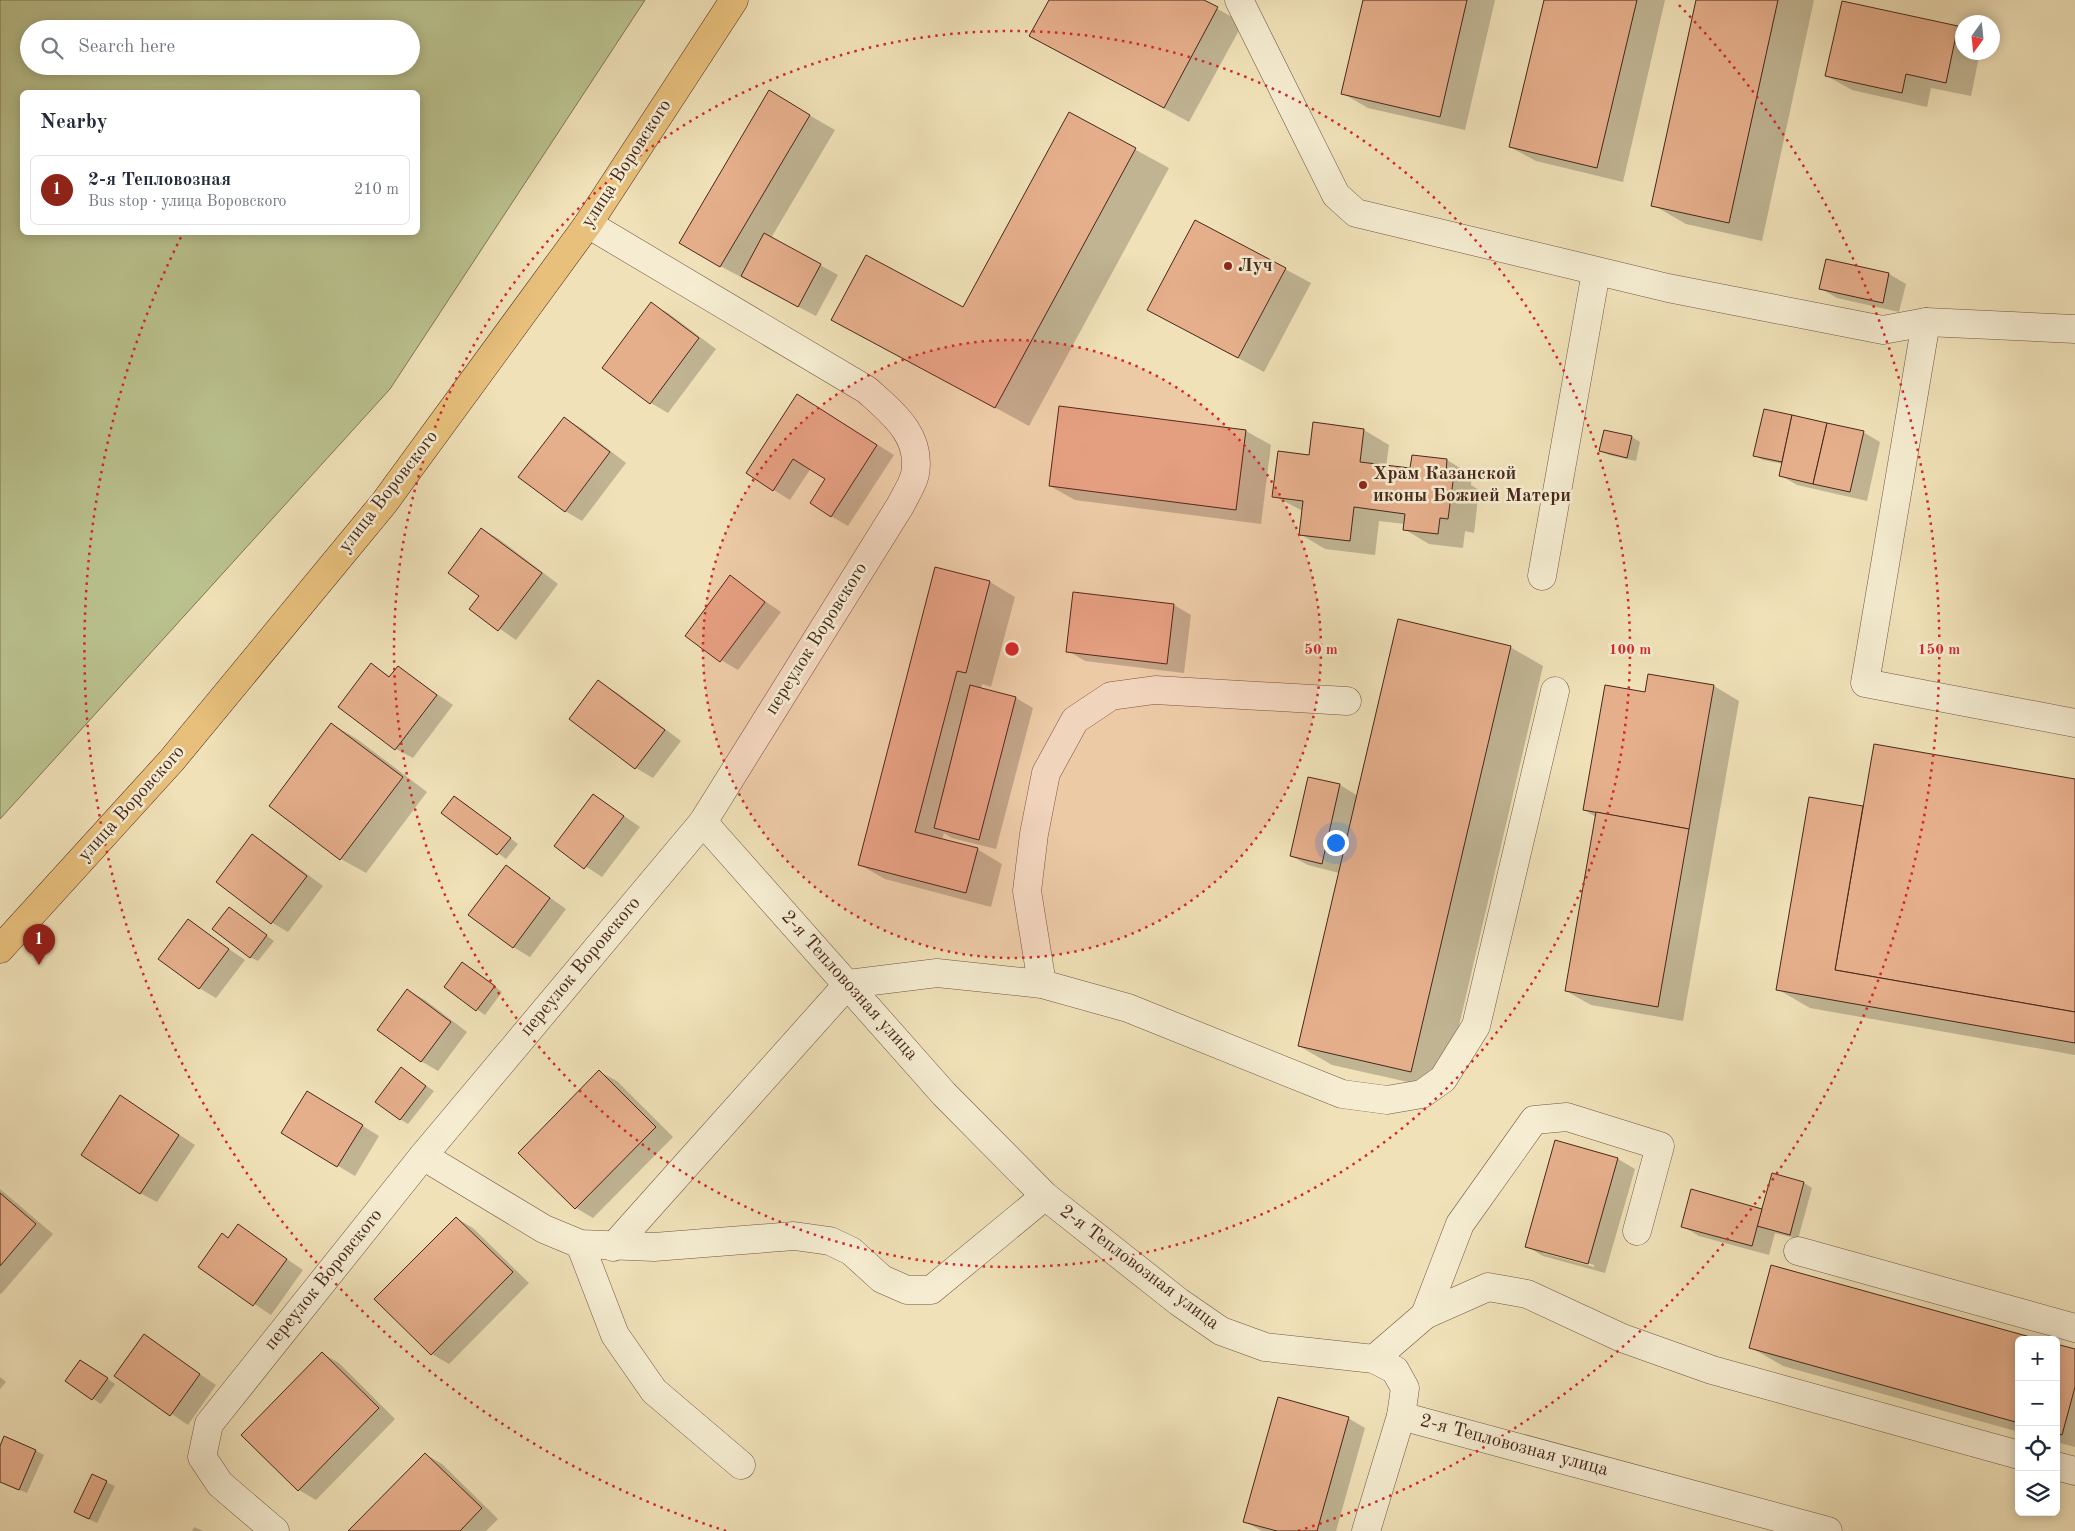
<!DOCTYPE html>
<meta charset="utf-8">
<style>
body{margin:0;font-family:"Old Standard TT",serif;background:#f2f2f3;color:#1f2937}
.controls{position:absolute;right:15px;bottom:15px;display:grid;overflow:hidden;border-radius:8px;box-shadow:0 2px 12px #0003}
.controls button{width:45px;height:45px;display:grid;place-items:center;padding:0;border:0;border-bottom:1px solid #e0e1e3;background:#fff;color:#1f2937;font:25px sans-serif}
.compass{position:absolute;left:1955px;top:15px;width:45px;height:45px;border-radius:50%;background:#fff;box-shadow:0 2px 12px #0003;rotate:195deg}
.you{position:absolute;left:1335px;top:842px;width:18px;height:18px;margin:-12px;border:4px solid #fff;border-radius:50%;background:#1a73e8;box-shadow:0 0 0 8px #1a73e833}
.badge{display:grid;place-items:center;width:32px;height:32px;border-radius:50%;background:#8f2418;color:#fff;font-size:16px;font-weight:700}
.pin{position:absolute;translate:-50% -41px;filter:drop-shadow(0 1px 2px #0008)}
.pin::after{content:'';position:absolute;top:26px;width:18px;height:15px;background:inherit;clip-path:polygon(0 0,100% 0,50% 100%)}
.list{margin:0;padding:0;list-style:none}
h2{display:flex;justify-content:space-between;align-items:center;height:65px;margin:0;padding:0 20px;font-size:21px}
h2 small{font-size:16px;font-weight:400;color:#747a83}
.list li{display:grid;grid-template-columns:32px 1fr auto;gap:15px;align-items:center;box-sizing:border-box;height:70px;margin:0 10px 10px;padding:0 10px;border:1px solid #e0e1e3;border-radius:8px}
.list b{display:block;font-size:19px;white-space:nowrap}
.list p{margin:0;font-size:16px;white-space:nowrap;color:#747a83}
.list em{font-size:16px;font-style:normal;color:#747a83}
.icon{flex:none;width:28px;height:28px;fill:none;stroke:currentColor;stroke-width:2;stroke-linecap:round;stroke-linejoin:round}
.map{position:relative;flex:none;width:2075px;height:1531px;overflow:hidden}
.search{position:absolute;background:#fff;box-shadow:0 2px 12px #0003;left:20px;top:20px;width:400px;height:55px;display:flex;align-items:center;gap:12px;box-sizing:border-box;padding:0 18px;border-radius:28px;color:#747a83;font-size:19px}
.panel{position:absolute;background:#fff;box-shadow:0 2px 12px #0003;left:20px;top:90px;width:400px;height:145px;border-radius:8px}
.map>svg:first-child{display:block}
.green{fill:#bac28e;stroke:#807454;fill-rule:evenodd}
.shadow{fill:#0003;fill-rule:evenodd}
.building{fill:#e6af8c;stroke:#47271b}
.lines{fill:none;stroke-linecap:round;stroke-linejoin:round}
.minor-casing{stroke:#715642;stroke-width:29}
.major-casing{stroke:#47271b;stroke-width:29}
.minor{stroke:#f5ecd1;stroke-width:28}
.major{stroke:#e8c07c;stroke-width:28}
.ring{fill:none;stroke:#d62828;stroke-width:2.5;stroke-dasharray:2.5 5}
.poi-dot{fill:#8f2418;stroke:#f5ecd1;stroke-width:2}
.labels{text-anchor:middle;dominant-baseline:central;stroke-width:5;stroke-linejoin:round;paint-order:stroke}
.street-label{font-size:19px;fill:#47271b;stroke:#f5ecd1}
.poi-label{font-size:19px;font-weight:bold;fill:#47271b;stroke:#f5ecd1;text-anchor:start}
.centre{fill:#d62828;stroke:#f5ecd1;stroke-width:2.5}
.ring-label{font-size:15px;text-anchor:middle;font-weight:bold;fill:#d62828;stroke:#f5ecd1;stroke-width:5;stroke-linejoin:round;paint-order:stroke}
</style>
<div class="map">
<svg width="2075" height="1531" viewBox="0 0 2075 1531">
<rect width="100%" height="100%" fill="#f0e1b8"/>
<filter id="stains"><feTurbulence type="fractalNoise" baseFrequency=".004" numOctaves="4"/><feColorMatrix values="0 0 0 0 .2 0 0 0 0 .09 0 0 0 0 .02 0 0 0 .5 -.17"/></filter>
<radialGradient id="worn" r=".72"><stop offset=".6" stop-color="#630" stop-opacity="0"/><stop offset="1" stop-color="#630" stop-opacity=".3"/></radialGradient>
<path class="green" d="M0 0H645L390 389 0 819ZM29 29H411V66H29ZM22 92H418V232H22Z"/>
<g class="shadow">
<polygon points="1050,0 1201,0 1243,23 1189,122 1056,50"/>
<polygon points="1364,0 1495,0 1465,130 1368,108 1342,93"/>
<polygon points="1545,0 1665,0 1623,182 1536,161 1510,147"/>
<polygon points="1698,0 1814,0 1762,241 1686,224 1653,205"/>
<polygon points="1957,28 1962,30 1962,52 1980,52 1971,96 1931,88 1927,107 1852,90 1827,76"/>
<polygon points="769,92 835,130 771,238 838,275 816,316 720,266"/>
<polygon points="1070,114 1169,168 1029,426 832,320 964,309"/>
<polygon points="1285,269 1311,283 1264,372 1149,310"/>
<polygon points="1889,274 1906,284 1899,312 1837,298 1820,288"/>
<polygon points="651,304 668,313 716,349 668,413 651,403 603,368"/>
<polygon points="814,405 894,455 848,526 831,516 827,479 811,468 790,500 747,473"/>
<polygon points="1060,407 1246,431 1271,445 1261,524 1075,500 1050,486"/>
<polygon points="564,418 581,428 626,463 582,521 565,511"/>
<polygon points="1364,430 1389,445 1386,467 1411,470 1447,460 1472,475 1471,485 1479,490 1474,533 1465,531 1463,548 1429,544 1404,529 1405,524 1379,521 1375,555 1325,549 1300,534 1303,511 1274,496 1310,457"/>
<polygon points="1605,431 1632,437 1640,442 1636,461 1609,455 1601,451"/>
<polygon points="1863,432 1880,442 1867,501 1797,485 1780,475 1783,464 1763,460 1754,455"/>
<polygon points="482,529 499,539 558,584 516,640 471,609 481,596"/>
<polygon points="730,577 781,612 738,670 721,660"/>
<polygon points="990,582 1015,597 991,687 982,684 981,689 1016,698 1033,708 996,849 952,838 944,833 942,840 977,849 1002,864 991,907 885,879 860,865"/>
<polygon points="1174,605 1191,615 1184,673 1085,661 1068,651"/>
<polygon points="1510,647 1543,666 1444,1090 1332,1065 1299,1046 1339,873 1308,865 1291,856 1340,785 1358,796"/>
<polygon points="371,665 391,677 398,667 453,705 413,758 396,749"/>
<polygon points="599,682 616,692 681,741 653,778 636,768 571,719"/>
<polygon points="1714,686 1739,701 1683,1021 1591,1005 1566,991 1596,817 1584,810 1646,694"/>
<polygon points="332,724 357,739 427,792 366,873 341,859"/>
<polygon points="2075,780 2075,1055 1810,1008 1777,989 1810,798 1864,808"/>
<polygon points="594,795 640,827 602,877 555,846"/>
<polygon points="463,802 518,844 506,859 443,813"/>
<polygon points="252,836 269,846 323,886 288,932 271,922"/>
<polygon points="506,866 566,909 530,957 513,947"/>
<polygon points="229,908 274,941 258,961 250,957"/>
<polygon points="188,921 245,960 216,998 199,988"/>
<polygon points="471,968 502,992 485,1015 445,987"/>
<polygon points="408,990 425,1000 467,1032 438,1071 421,1061"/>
<polygon points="401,1068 434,1091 408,1124 400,1119"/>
<polygon points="600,1072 617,1081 673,1137 593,1218 576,1208"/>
<polygon points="121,1097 195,1145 157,1202 140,1193"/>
<polygon points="324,1102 379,1136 355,1176 283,1133"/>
<path d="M1618 1159 1635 1169 1605 1273 1543 1256 1526 1246ZM1543 1250 1594 1265V1267L1543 1253Z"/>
<polygon points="1772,1175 1804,1183 1812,1188 1798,1239 1775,1233 1769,1255 1699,1236 1682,1226 1762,1210"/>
<polygon points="0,1189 53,1234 1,1294 0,1293"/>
<polygon points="456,1218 473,1228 529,1283 449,1364 432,1354 376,1299"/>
<polygon points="238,1226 303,1270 271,1315 200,1267 223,1235 229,1239"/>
<polygon points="1772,1267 2019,1340 2019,1432 1783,1366 1750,1347"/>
<polygon points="144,1336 216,1385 188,1425 116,1376"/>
<polygon points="2056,1345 2075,1351 2075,1447 2056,1442"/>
<polygon points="322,1353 339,1363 395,1419 316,1500 299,1490"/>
<polygon points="89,1366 115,1384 101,1404 67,1381"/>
<polygon points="0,1377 6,1382 0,1389"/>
<polygon points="1348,1418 1365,1428 1336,1531 1262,1531 1244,1521"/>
<polygon points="0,1449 36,1451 44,1455 27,1493 0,1482"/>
<polygon points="425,1454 442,1464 498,1519 486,1531 349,1531"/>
<polygon points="106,1482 115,1486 97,1523 84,1517"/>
<polygon points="194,1527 203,1531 192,1531"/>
</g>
<g class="building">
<polygon points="1049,0 1204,0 1218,7 1164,108 1029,36"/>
<polygon points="1363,0 1467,0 1440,117 1341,94"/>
<polygon points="1544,0 1637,0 1597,168 1509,147"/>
<polygon points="1696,0 1778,0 1729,223 1651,206"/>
<polygon points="1842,1 1958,26 1946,83 1906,74 1902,93 1825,76"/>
<polygon points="769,90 810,115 720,267 679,243"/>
<polygon points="1069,112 1136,148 995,408 831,320 866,255 963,307"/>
<polygon points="1195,220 1286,268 1238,358 1147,310"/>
<polygon points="764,233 821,264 798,307 741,276"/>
<polygon points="1826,259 1889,273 1883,303 1819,289"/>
<polygon points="651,302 699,338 650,404 602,368"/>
<polygon points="797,394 877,445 831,517 810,503 825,479 793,459 773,491 746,473"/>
<polygon points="1059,406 1246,430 1236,510 1049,486"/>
<polygon points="1764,409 1792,415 1782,462 1753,456"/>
<polygon points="1792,415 1827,423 1813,484 1779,476"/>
<polygon points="564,417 610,452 565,512 518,477"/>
<polygon points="1313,422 1364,429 1360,462 1410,468 1412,455 1447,459 1446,473 1454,474 1448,519 1440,518 1438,534 1403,530 1405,514 1354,507 1350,541 1299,535 1303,501 1272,497 1278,451 1309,455"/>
<polygon points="1827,423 1864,431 1850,492 1813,484"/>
<polygon points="1604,430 1632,436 1627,458 1599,451"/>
<polygon points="481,528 542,573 498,631 469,609 479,596 448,573"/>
<polygon points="935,567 990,581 966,673 957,671 915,832 978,848 966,893 858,865"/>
<polygon points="730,575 765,602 720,662 685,636"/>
<polygon points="1073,592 1174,604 1167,664 1066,652"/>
<polygon points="1398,619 1511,646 1411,1072 1298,1046"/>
<polygon points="371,663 389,677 398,666 437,695 395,750 338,707"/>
<polygon points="1648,674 1714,685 1689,829 1583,810 1605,685 1645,692"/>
<polygon points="598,680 665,730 635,769 569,719"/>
<polygon points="970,685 1016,697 979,840 934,828"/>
<polygon points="331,723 403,777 340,860 269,806"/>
<polygon points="1874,744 2075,779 2075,1012 1835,970"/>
<polygon points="1308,777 1340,784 1322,864 1290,856"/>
<polygon points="593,794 624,816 584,869 554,846"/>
<polygon points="454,796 511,838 497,855 441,813"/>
<polygon points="1809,797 1863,806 1835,970 2075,1012 2075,1043 1776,990"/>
<polygon points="1596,812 1689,829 1658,1007 1565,991"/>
<polygon points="252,834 307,876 271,924 216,882"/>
<polygon points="506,865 550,898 513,948 468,915"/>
<polygon points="229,907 267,935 250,958 212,929"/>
<polygon points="188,919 229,949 199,989 158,959"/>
<polygon points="462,962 495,986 476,1011 444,987"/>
<polygon points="407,989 451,1022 421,1062 377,1030"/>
<polygon points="401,1067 426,1086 400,1120 375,1102"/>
<polygon points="599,1070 656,1127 575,1209 518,1153"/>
<polygon points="307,1091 363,1125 337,1167 281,1133"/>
<polygon points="120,1095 179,1135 140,1194 81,1155"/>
<polygon points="1555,1140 1618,1158 1588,1264 1525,1247"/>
<polygon points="1772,1173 1804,1182 1790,1235 1757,1226"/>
<polygon points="1691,1189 1762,1209 1752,1246 1681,1227"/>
<polygon points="0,1193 36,1224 0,1266"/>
<polygon points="456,1217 513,1272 431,1355 374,1299"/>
<polygon points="238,1224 287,1259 253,1306 198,1267 222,1233 228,1238"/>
<polygon points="1771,1265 2041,1340 2019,1340 2019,1423 1749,1348"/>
<polygon points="144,1334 200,1374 170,1416 114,1376"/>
<polygon points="2056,1344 2075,1349 2075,1387 2062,1435 2056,1433"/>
<polygon points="322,1352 379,1408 298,1491 241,1435"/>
<polygon points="80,1360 108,1378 92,1400 65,1381"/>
<polygon points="1278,1397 1349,1417 1317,1531 1277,1531 1243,1522"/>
<polygon points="4,1436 36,1450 19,1490 0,1482 0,1446"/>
<polygon points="425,1453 482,1508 460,1531 348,1531"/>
<polygon points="92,1474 107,1481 89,1519 74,1512"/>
</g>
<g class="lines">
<g class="minor-casing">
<g id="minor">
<polyline points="1239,0 1336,195 1356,213 1668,288 1883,330 1926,322 2075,329"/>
<polyline points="1926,322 1865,683 2075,723"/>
<polyline points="1542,576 1596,272"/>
<polyline points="703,822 944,1094 1045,1196 1179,1302 1221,1331 1265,1347 1374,1359 1395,1370 1405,1388 1401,1416 1828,1531"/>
<polyline points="1042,984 1027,891 1034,834 1046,773 1075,720 1111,696 1155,690 1347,701"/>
<polyline points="423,1156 544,1229 580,1244 654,1247 794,1236 830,1241 851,1251 882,1279 907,1290 931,1290 1045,1196"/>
<polyline points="580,1244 615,1335 654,1391 741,1465"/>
<polyline points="613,1247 848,984 937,973 1042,984 1128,1008 1342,1094 1387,1100 1422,1094 1443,1079 1476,1026 1555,691"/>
<polyline points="1798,1251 2075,1328"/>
<polyline points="1425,1315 1460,1224 1534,1120 1567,1117 1660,1146 1637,1231"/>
<polyline points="1374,1359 1425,1315 1488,1287 1527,1294 1622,1338 1712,1370 2019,1455"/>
<polyline points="2056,1466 2075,1471"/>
<path d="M275 1531 220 1484 202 1457 209 1424 423 1156 703 822 900 506C905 496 913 484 915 474 922 435 892 413 867 390L588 224"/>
<polyline points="1366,1531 1401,1416"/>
</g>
</g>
<g class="major-casing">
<polyline id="major" points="0,949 172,760 384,503 588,224 734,0"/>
</g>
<use href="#minor" class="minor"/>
<use href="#major" class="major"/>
</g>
<circle cx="1012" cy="649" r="309" fill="#d62828" fill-opacity=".12"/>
<g class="ring">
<circle cx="1012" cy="649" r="309"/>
<circle cx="1012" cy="649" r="618"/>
<path d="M726 1531A927 927 0 0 1 182 235M1679 5A927 927 0 0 1 1298 1531"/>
</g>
<g class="poi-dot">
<circle cx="1228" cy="266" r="5"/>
<circle cx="1363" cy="485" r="5"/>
</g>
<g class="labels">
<g class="street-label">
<text transform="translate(627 164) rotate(-57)">улица Воровского</text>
<text transform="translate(389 492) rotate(-52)">улица Воровского</text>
<text transform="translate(817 639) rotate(-58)">переулок Воровского</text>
<text transform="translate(132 804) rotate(-48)">улица Воровского</text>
<text transform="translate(581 967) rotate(-50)">переулок Воровского</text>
<text transform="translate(849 986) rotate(48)">2-я Тепловозная улица</text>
<text transform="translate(1139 1268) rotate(37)">2-я Тепловозная улица</text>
<text transform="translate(324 1280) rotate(-51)">переулок Воровского</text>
<text transform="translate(1514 1446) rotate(15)">2-я Тепловозная улица</text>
</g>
<g class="poi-label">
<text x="1238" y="266">Луч</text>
<text x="1373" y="474">Храм Казанской<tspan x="1373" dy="22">иконы Божией Матери</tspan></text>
</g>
</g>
<circle cx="1012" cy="649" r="8" class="centre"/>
<g class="ring-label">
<text x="1321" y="654">50 m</text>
<text x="1630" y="654">100 m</text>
<text x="1939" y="654">150 m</text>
</g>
<rect width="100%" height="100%" filter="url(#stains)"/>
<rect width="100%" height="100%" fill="url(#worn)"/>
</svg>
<div class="controls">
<button>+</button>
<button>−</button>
<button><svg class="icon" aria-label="locate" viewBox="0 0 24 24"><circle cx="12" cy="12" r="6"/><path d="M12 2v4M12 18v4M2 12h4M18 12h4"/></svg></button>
<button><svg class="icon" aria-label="layers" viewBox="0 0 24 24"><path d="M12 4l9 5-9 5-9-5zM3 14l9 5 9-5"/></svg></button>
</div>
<svg class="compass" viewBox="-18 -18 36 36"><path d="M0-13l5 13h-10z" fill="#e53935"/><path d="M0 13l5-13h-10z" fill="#747a83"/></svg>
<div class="you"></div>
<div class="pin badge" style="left:39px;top:965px">1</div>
<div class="search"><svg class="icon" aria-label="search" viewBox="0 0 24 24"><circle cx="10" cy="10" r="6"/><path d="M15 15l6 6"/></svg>Search here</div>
<section class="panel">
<h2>Nearby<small></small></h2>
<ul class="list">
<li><span class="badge">1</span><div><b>2-я Тепловозная</b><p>Bus stop · улица Воровского</p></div><em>210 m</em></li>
</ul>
</section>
</div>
